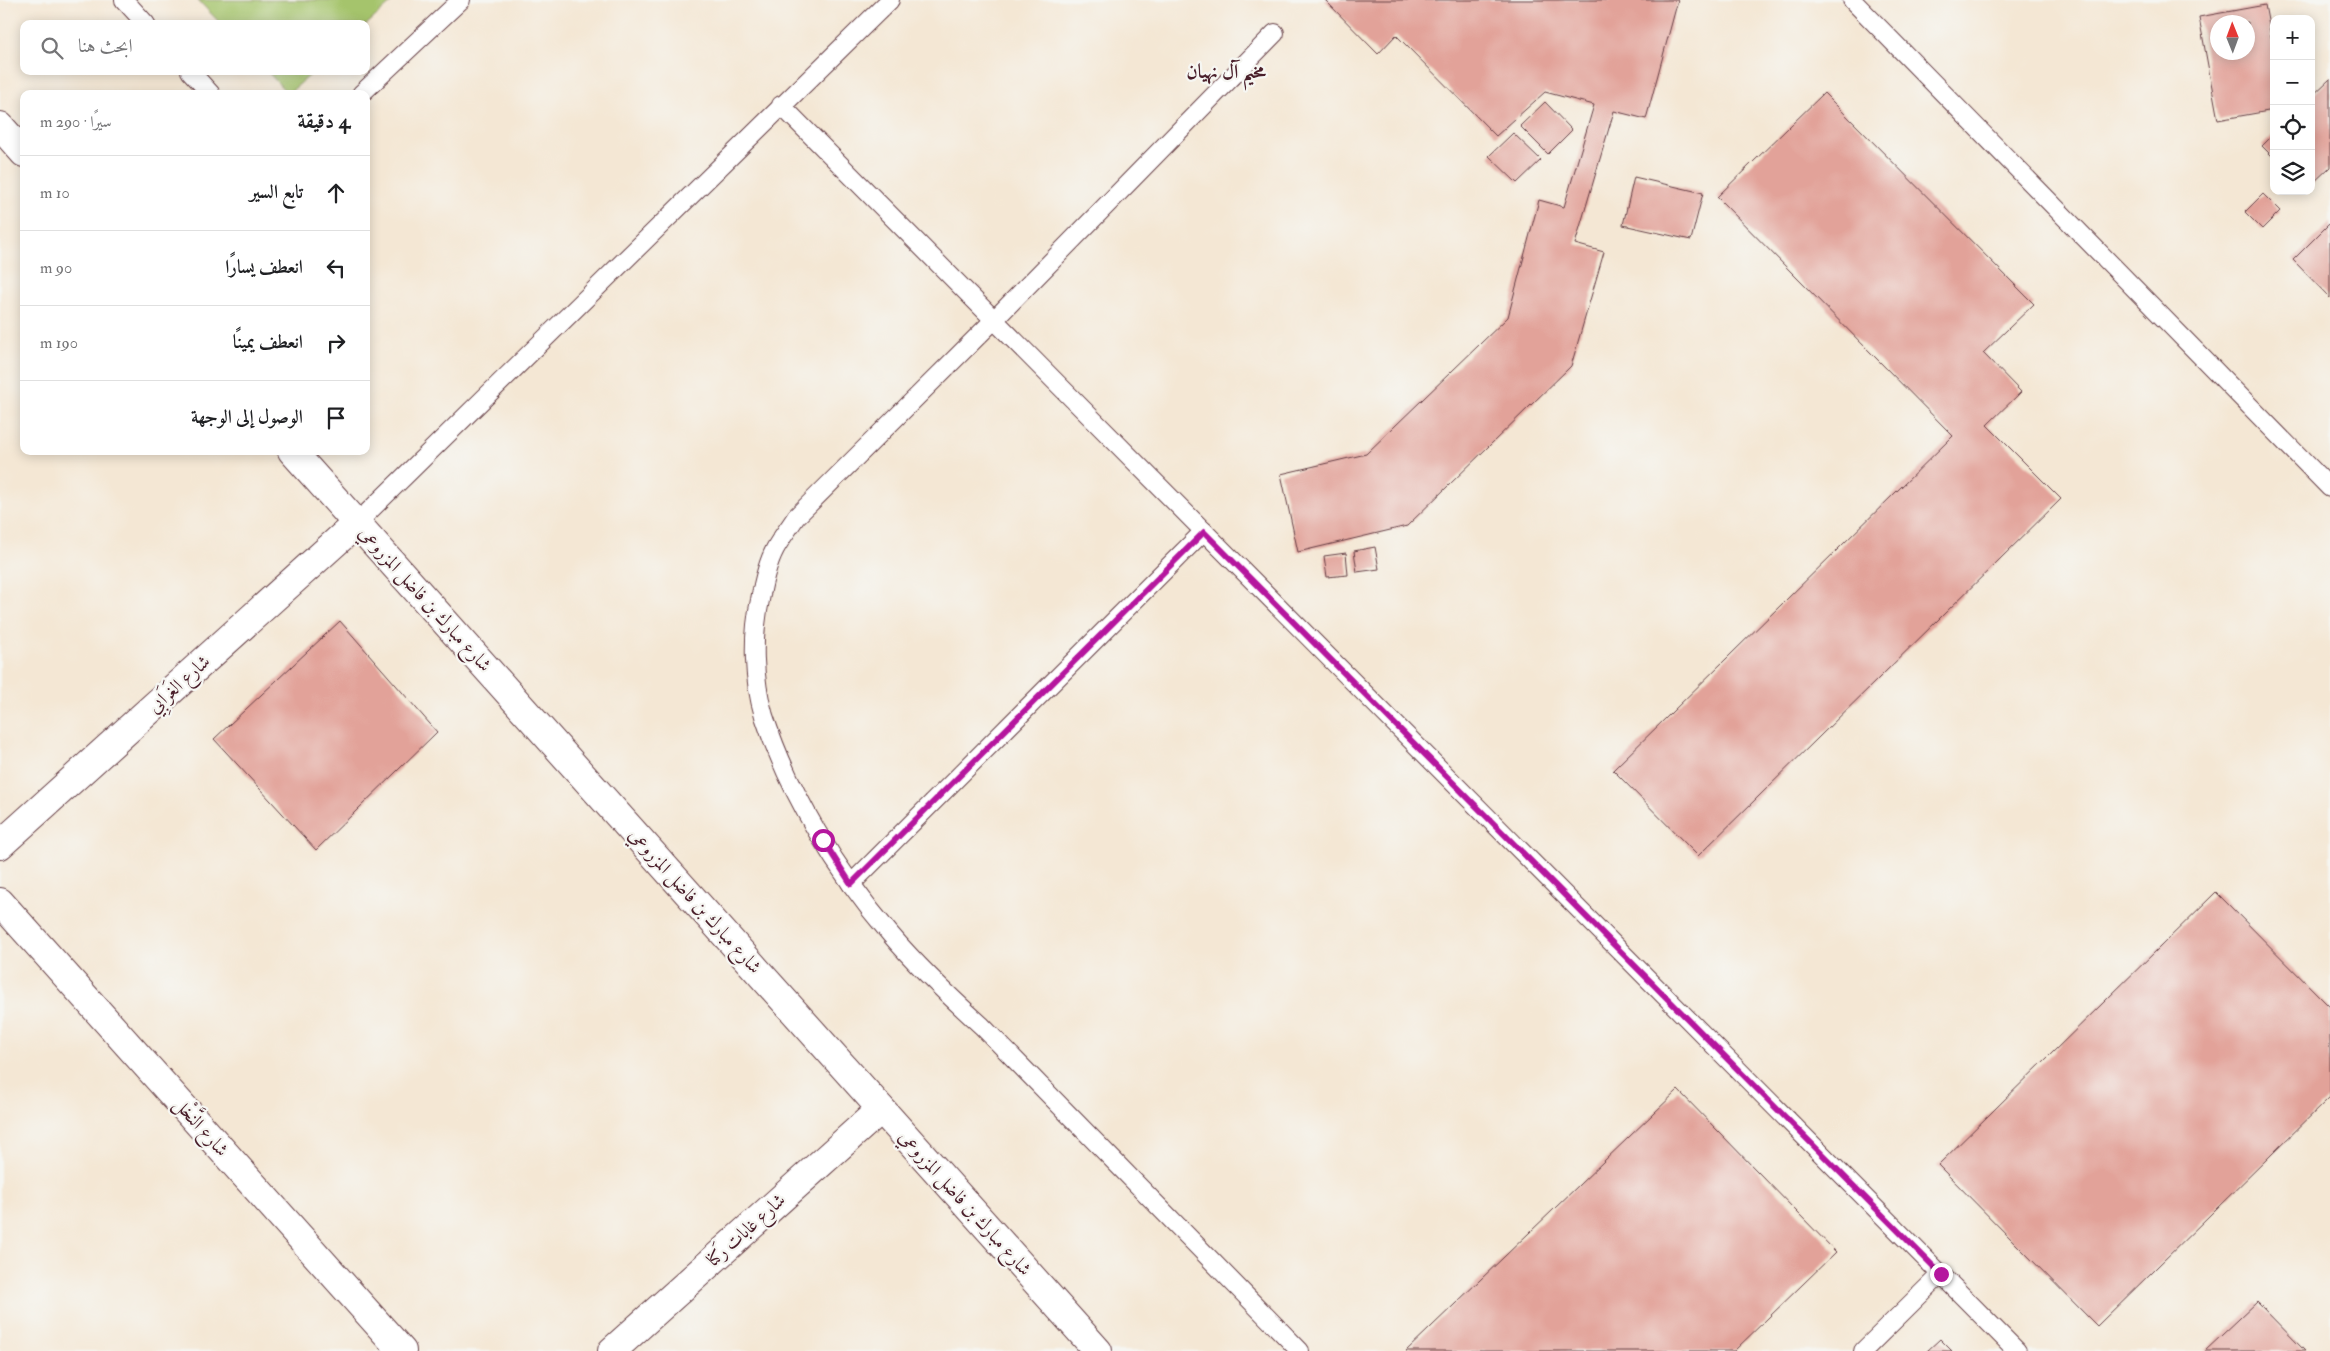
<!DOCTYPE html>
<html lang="ar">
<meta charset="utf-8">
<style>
body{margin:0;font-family:"IM FELL Double Pica",Amiri,serif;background:#f6f6f6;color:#202124;direction:rtl}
.controls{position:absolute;right:15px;top:15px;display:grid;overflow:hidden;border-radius:10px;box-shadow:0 2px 12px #0003}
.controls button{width:45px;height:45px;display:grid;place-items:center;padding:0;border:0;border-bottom:1px solid #e0e0e0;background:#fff;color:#202124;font:25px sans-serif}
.compass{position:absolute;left:2210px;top:15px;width:45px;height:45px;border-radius:50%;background:#fff;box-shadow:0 2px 12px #0003;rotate:359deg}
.stop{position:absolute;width:15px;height:15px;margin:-11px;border:4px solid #b5179e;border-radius:50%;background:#fff}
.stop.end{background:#b5179e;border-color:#fff;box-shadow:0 1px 5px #0008}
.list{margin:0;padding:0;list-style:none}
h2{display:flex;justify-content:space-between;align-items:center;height:65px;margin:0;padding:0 20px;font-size:21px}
h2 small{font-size:16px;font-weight:400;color:#757577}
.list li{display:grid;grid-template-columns:32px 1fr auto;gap:15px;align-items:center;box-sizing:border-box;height:75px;padding:0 20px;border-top:1px solid #e0e0e0}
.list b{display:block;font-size:19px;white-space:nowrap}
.list em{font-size:16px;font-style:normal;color:#757577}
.icon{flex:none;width:28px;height:28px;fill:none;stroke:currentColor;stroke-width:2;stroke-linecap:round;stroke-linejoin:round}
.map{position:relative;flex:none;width:2330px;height:1351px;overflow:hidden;direction:ltr}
.search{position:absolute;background:#fff;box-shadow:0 2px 12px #0003;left:20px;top:20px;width:350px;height:55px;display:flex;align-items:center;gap:12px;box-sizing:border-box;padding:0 18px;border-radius:10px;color:#757577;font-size:19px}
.panel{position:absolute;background:#fff;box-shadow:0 2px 12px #0003;left:20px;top:90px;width:350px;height:365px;border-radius:10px;direction:rtl}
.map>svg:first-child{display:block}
.green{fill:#a5c46c;stroke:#78724c}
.building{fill:#e2a299;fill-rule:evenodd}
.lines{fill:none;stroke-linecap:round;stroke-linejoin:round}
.lane-casing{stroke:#643d44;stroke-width:20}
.street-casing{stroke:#643d44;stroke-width:30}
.lane{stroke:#fff;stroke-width:18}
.street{stroke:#fff;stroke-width:28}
.route{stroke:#b5179e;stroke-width:6}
.labels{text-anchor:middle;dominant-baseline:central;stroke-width:4.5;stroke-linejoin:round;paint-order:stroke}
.street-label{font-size:19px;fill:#4a1f2b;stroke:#f6f6f2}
.neighbourhood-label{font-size:20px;font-weight:bold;fill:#4a1f2b;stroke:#f6f6f2}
</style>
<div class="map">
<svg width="2330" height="1351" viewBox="0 0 2330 1351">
<rect width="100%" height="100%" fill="#f6f6f2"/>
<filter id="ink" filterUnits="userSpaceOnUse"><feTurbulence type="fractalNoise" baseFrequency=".02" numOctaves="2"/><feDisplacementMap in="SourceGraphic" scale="10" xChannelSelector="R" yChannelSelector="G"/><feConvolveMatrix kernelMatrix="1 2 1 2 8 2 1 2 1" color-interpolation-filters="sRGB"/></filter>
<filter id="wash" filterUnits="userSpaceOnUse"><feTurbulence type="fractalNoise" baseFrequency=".0096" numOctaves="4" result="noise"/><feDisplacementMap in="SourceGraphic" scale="20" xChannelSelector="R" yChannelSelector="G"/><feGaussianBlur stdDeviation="1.12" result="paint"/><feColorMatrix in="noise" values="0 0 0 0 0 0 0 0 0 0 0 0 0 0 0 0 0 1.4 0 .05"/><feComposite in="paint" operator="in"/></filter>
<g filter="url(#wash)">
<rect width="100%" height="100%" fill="#f4e7d4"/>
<g class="green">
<polygon points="198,0 394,0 366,25 221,24"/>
<polygon points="267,71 315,71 288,94"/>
</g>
<g id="blocks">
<g class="building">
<polygon points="1325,0 1678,0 1646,119 1614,111 1575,244 1604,252 1571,366 1407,526 1298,552 1281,474 1366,454 1508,317 1539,200 1564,207 1594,105 1545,92 1496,136 1396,35 1378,54"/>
<path d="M2265 5 2274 52V110L2218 120 2199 17ZM2218 22H2248V52H2218Z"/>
<polygon points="2330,79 2330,167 2311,185 2311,97"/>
<polygon points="1824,93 2034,304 1983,353 2021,392 1987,425 2061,499 1698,856 1613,770 1953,436 1717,197"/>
<polygon points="1545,102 1572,130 1548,154 1520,126"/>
<polygon points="1513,133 1541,160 1517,183 1489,156"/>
<polygon points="2274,134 2274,158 2262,146"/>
<polygon points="1634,177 1703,193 1691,240 1623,225"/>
<polygon points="2263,194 2280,211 2262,229 2245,212"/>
<polygon points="2330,223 2330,298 2293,260"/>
<polygon points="1375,547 1379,569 1357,572 1354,551"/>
<polygon points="1346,553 1348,575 1327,577 1324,556"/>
<polygon points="340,621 437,732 316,850 214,739"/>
<polygon points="2216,892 2330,1007 2330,1097 2097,1326 1938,1165"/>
<polygon points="1678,1090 1836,1252 1734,1351 1406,1351"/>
<polygon points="2257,1302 2305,1351 2205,1351"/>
<polygon points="1940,1339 1952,1351 1927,1351"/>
</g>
</g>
</g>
<g filter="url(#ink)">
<use href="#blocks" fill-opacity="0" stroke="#643d44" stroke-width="1"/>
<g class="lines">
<g class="lane-casing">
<g id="lane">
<polyline points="124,0 146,24"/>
<polyline points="1852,0 2330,488"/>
<path d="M1275 33 994 320 796 517C789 528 781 538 775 549 767 564 763 583 760 600 752 637 753 679 764 716 790 795 837 872 891 935 919 968 950 997 982 1026L1300 1351"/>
<polyline points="190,71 211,94"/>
<polyline points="361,94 461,0"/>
<polyline points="781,105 2017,1351"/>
<polyline points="357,523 890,0"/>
<polyline points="851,884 1204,531"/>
<polyline points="1863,1351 1941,1274"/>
</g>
</g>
<g class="street-casing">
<g id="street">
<polyline points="0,126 24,153"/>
<polyline points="292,451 1098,1351"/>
<polyline points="0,845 357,523"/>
<polyline points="0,902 402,1351"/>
<polyline points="612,1351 881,1109"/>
</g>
</g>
<use href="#lane" class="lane"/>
<use href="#street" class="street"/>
</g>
</g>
<g class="lines" filter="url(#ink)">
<polyline class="route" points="823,840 851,884 1204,532 1941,1274"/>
</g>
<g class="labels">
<g class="street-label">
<text transform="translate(425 599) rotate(48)">شارع مبارك بن فاضل المزروعي</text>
<text transform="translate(179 684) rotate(-42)">شارع الغَرَابِي</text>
<text transform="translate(695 901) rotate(48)">شارع مبارك بن فاضل المزروعي</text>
<text transform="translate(201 1127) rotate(48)">شارع النَّخْل</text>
<text transform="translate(965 1203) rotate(48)">شارع مبارك بن فاضل المزروعي</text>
<text transform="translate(746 1230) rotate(-42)">شارع غابات رَكنا</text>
</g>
<g class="neighbourhood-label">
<text x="1226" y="71">مخيم آل نهيان</text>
</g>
</g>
</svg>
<div class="controls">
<button>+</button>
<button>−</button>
<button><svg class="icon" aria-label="locate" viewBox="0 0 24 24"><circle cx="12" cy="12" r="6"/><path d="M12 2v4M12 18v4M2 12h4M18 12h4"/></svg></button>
<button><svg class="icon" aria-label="layers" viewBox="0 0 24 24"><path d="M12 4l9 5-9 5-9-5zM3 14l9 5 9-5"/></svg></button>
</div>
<svg class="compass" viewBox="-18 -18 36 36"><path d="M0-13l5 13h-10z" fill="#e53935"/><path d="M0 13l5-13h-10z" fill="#757577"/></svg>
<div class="stop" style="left:823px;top:840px"></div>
<div class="stop end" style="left:1941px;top:1274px"></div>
<div class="search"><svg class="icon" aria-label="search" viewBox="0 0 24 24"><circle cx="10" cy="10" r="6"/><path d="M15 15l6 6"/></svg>ابحث هنا</div>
<section class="panel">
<h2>4 دقيقة<small>سيرًا · 290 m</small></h2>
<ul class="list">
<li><svg class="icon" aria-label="ahead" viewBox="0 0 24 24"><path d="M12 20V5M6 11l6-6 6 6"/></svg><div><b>تابع السير</b></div><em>10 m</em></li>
<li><svg class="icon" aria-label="left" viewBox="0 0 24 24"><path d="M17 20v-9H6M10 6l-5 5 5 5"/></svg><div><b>انعطف يسارًا</b></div><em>90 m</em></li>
<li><svg class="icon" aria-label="right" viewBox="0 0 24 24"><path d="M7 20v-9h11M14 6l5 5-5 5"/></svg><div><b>انعطف يمينًا</b></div><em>190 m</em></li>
<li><svg class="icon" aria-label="arrive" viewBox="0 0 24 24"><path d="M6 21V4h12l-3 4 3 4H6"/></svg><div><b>الوصول إلى الوجهة</b></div></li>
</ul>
</section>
</div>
